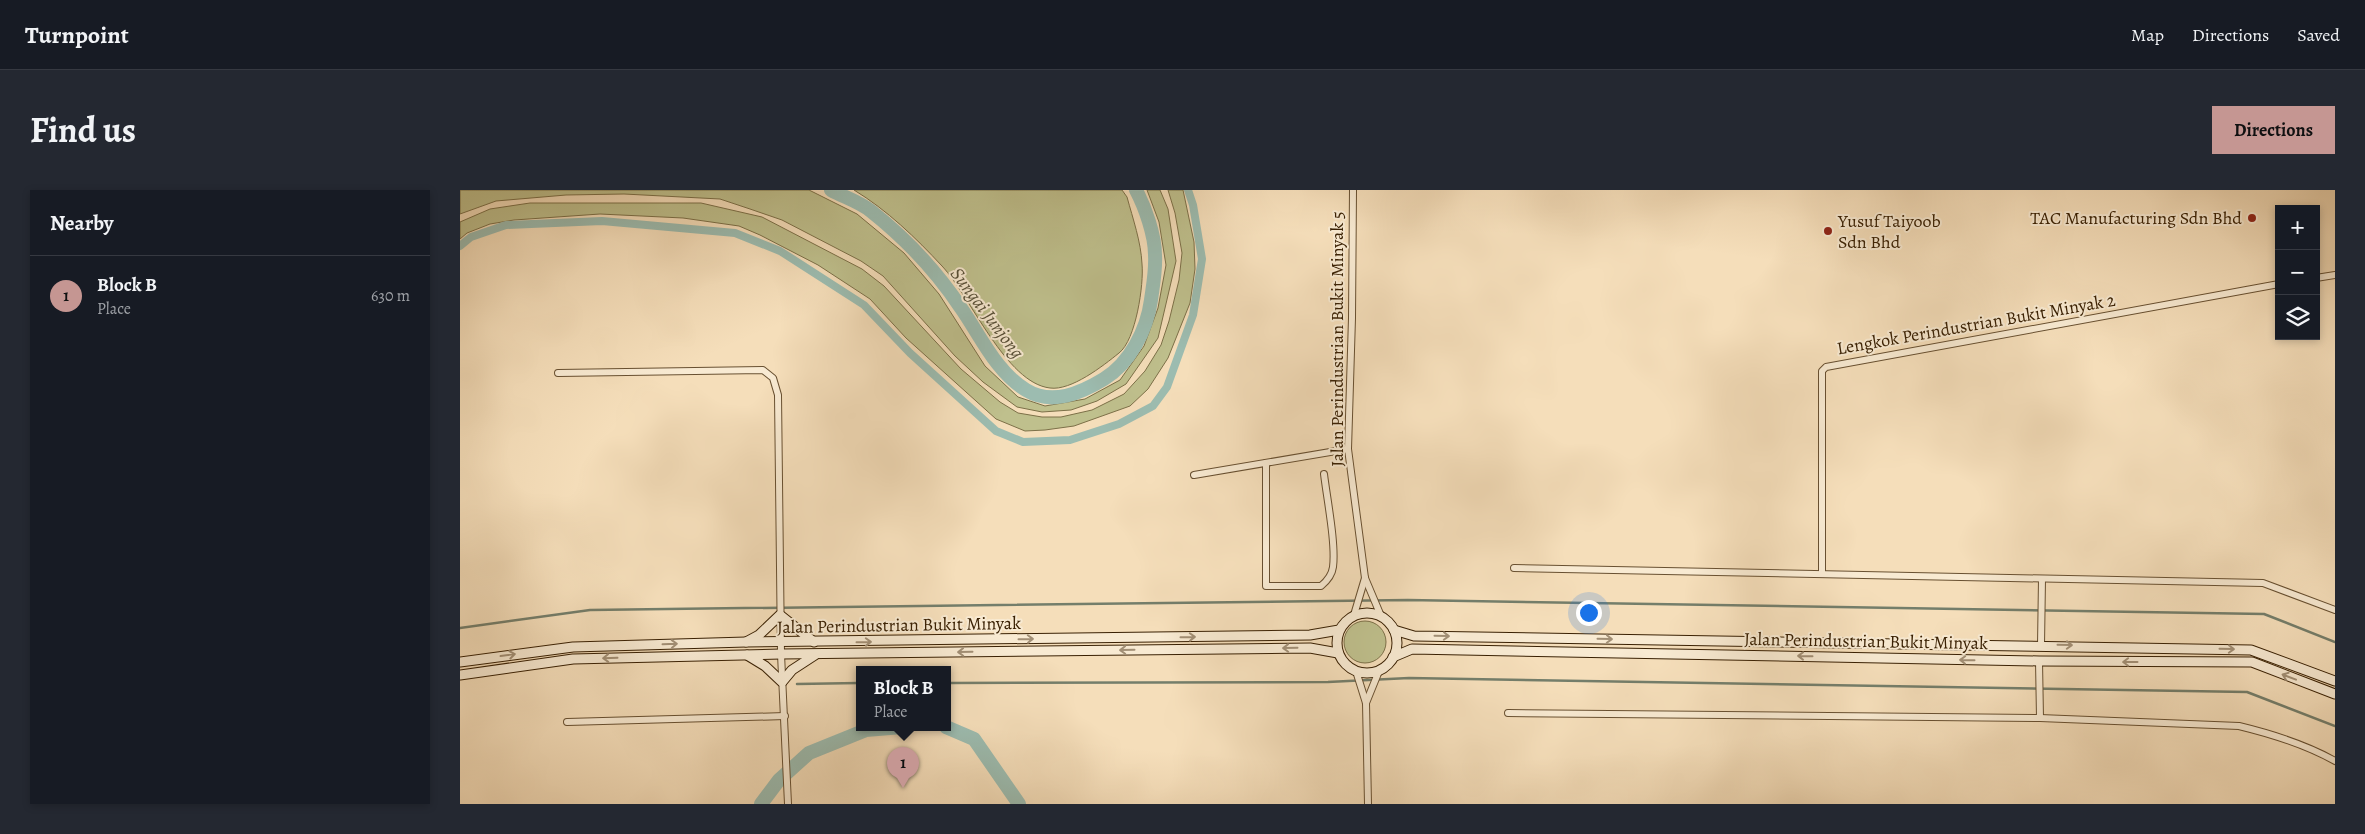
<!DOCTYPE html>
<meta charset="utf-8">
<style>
body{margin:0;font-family:Alegreya,serif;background:#242831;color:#f1f3f6}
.controls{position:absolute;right:15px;top:15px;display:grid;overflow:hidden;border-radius:0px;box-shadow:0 2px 8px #0003}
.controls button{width:45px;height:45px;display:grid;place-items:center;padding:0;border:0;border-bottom:1px solid #363941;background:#171b24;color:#f1f3f6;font:25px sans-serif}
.you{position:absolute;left:1128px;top:422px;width:18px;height:18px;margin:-12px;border:4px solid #fff;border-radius:50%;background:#1a73e8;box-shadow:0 0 0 8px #1a73e833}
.badge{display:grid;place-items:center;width:32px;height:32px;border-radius:50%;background:#c59692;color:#111;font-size:16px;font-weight:700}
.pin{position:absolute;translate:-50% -41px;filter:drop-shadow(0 1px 2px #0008)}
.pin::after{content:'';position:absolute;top:26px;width:18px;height:15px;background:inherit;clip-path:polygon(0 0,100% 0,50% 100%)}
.popup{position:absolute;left:396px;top:476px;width:95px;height:65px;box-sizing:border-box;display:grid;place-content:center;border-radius:0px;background:#171b24;filter:drop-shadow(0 1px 4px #0005);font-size:16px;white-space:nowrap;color:#9ea1a6}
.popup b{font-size:19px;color:#f1f3f6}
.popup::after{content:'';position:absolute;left:50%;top:100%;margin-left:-10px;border:10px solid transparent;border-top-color:#171b24}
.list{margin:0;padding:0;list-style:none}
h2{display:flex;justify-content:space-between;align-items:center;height:65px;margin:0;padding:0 20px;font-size:21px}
h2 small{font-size:16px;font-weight:400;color:#9ea1a6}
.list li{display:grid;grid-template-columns:32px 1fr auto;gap:15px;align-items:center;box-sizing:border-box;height:80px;padding:0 20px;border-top:1px solid #363941}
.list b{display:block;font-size:19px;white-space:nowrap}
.list p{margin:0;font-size:16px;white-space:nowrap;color:#9ea1a6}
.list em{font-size:16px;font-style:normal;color:#9ea1a6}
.icon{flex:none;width:28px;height:28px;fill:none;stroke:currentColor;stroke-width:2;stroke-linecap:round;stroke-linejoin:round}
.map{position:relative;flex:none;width:1875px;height:614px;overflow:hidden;border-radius:0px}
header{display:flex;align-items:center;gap:30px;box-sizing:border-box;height:70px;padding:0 25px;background:#171b24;border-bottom:1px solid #363941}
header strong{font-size:24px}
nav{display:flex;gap:28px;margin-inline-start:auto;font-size:18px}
.intro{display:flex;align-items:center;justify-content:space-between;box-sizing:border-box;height:120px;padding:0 30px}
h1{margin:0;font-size:35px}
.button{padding:12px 22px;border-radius:0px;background:#c59692;color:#111;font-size:18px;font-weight:700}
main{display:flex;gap:30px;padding:0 30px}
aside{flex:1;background:#171b24;border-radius:0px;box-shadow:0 2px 8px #0003}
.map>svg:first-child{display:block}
.green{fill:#bfc08d;stroke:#7c7048}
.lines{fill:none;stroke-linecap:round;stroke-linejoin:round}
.stream{stroke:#747e6b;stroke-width:2.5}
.canal{stroke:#9cbcb0;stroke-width:8}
.river{stroke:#9cbcb0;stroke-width:14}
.minor-casing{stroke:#685031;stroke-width:8}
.secondary-casing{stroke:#392003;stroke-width:11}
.minor{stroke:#f8ead2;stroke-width:6}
.secondary{stroke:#f8ead2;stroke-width:9}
.oneway{stroke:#a28f75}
.poi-dot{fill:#8f2418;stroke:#f8ead2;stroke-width:2}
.labels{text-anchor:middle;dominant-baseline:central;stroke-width:4;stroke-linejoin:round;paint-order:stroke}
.poi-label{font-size:18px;fill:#392003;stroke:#f8ead2;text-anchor:end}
.street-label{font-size:18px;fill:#392003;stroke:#f8ead2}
.water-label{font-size:19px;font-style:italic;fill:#574f37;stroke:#f8ead2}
</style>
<header>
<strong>Turnpoint</strong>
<nav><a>Map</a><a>Directions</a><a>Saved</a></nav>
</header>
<div class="intro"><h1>Find us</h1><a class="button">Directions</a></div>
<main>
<aside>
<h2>Nearby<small></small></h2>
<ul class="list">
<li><span class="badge">1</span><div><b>Block B</b><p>Place</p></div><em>630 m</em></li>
</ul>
</aside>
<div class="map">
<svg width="1875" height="614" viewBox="0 0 1875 614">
<rect width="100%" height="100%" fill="#f5deba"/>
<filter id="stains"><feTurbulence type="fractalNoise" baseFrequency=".004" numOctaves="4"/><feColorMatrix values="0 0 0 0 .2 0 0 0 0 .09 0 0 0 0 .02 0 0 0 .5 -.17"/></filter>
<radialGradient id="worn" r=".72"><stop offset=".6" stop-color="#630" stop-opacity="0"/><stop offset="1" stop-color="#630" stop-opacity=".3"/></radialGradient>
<g class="green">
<polygon points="0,0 349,0 397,24 444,63 479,104 525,176 558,207 585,216 625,209 660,190 684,156 698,118 706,75 699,32 687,0 700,0 708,19 716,71 698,148 666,194 637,211 611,220 582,222 557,217 523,192 495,166 423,86 401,71 322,30 290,19 260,9 164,4 106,5 36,11 0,24"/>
<path d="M394 0H662L667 7C673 29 681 52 682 74 684 94 676 150 659 163 643 176 611 201 590 198 546 193 511 107 482 76 456 48 427 20 394 0Z"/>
<polygon points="708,0 723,0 734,52 735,79 730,113 708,168 688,199 670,216 614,236 585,240 565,241 536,229 446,148 410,109 358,75 300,45 279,36 223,28 140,24 54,30 30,34 7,43 0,49 0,32 30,19 70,13 241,13 302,27 402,79 424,96 501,179 540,212 558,223 582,227 601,227 632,220 664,204 685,181 701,155 709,131 719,90 722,63 715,23"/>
<circle cx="905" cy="452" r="21"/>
</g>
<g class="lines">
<g class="stream">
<polyline points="0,438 130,420 948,410 1804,424 1875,452"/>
<polyline points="487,493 868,492 949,488 1787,502 1875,536"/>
<polyline points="337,494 399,493"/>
</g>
<polyline class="canal" points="0,56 11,47 46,35 142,31 275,43 320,61 404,115 450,163 536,241 563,252 610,250 659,234 693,216 707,197 733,125 742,69 733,15 728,0"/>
<g class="river">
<path d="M371 0C384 7 400 12 411 21 445 48 477 82 501 118 520 145 536 182 566 200 592 216 621 203 644 189 670 173 687 140 691 110 693 95 696 80 695 65 695 45 685 17 676 0"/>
<polyline points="486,537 514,549 559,614"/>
<polyline points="301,614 319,590 349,563 406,540 442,537"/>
</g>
<g class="minor-casing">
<g id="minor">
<polyline points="893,0 892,128 888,259 905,388 921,426"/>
<polyline points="1856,88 1875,85"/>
<polyline points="98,183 303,180 313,188 318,205 321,464 328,614"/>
<path d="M806 273V396H861C867 391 872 385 873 377 876 354 867 309 864 284"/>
<polyline points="734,285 888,259"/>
<polyline points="1054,378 1803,393 1875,420"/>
<polyline points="1362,384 1362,181 1366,177 1819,94"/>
<polyline points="894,425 905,388"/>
<polyline points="1581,455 1582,389"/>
<polyline points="1579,471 1580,528"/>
<polyline points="896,481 906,513 908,614"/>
<polyline points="906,513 919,481"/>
<path d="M1048 523 1580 528 1779 536C1812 544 1845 554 1875 571"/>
<polyline points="107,532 325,526"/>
</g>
</g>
<g class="secondary-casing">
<g id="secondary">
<circle cx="907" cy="453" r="30"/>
<polyline points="934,440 954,446 1791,460 1875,491"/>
<polyline points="286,452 299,445 320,425 354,452"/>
<polyline points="287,465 305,476 322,492 332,480 355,465"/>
<polyline points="933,467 952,459 1579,471 1792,472 1875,504"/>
<polyline points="0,472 113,457 286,452 850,445 879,440"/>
<polyline points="0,485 113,469 321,464 850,458 878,463"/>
</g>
</g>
<use href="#minor" class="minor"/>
<use href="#secondary" class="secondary"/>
</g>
<defs><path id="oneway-shaft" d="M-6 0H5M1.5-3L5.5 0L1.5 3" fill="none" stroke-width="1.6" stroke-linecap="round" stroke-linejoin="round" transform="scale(1.25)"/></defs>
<g class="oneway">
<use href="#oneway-shaft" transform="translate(982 446) rotate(1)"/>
<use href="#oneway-shaft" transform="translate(728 447) rotate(-1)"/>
<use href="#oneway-shaft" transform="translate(566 449) rotate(-1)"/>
<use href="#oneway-shaft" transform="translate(1145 449) rotate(1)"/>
<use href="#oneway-shaft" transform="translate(404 452) rotate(-1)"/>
<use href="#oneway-shaft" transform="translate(210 454) rotate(-2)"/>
<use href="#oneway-shaft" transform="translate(1605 455) rotate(1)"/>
<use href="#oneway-shaft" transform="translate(830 458) rotate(179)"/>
<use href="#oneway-shaft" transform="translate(1767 459) rotate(1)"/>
<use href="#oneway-shaft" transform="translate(667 460) rotate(179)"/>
<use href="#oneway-shaft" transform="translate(505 462) rotate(179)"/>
<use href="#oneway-shaft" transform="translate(48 465) rotate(-8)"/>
<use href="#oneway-shaft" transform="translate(1345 466) rotate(-179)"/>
<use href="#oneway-shaft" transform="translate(150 468) rotate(178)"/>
<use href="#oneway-shaft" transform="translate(1507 470) rotate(-179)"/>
<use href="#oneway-shaft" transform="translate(1670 472) rotate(-180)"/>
<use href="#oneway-shaft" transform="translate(1829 487) rotate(-159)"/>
</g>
<g class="poi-dot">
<circle cx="1792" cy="28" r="5"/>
<circle cx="1368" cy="41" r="5"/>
</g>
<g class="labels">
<g class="poi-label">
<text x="1782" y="28">TAC Manufacturing Sdn Bhd</text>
<text x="1378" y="31" text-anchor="start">Yusuf Taiyoob<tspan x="1378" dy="21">Sdn Bhd</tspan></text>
</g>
<g class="street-label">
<text transform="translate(1516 134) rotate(-10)">Lengkok Perindustrian Bukit Minyak 2</text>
<text transform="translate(877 149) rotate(-90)">Jalan Perindustrian Bukit Minyak 5</text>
<text transform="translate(439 435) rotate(-1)">Jalan Perindustrian Bukit Minyak</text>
<text transform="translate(1406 451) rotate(1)">Jalan Perindustrian Bukit Minyak</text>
</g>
<g class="water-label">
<text transform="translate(527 123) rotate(53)">Sungai Junjong</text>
</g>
</g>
<rect width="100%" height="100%" filter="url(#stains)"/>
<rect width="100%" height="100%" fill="url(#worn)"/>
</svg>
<div class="controls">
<button>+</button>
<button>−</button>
<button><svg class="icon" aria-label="layers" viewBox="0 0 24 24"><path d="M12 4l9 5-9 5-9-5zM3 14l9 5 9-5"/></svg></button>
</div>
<div class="you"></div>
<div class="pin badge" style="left:443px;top:598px">1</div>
<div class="popup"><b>Block B</b>Place</div>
</div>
</main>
